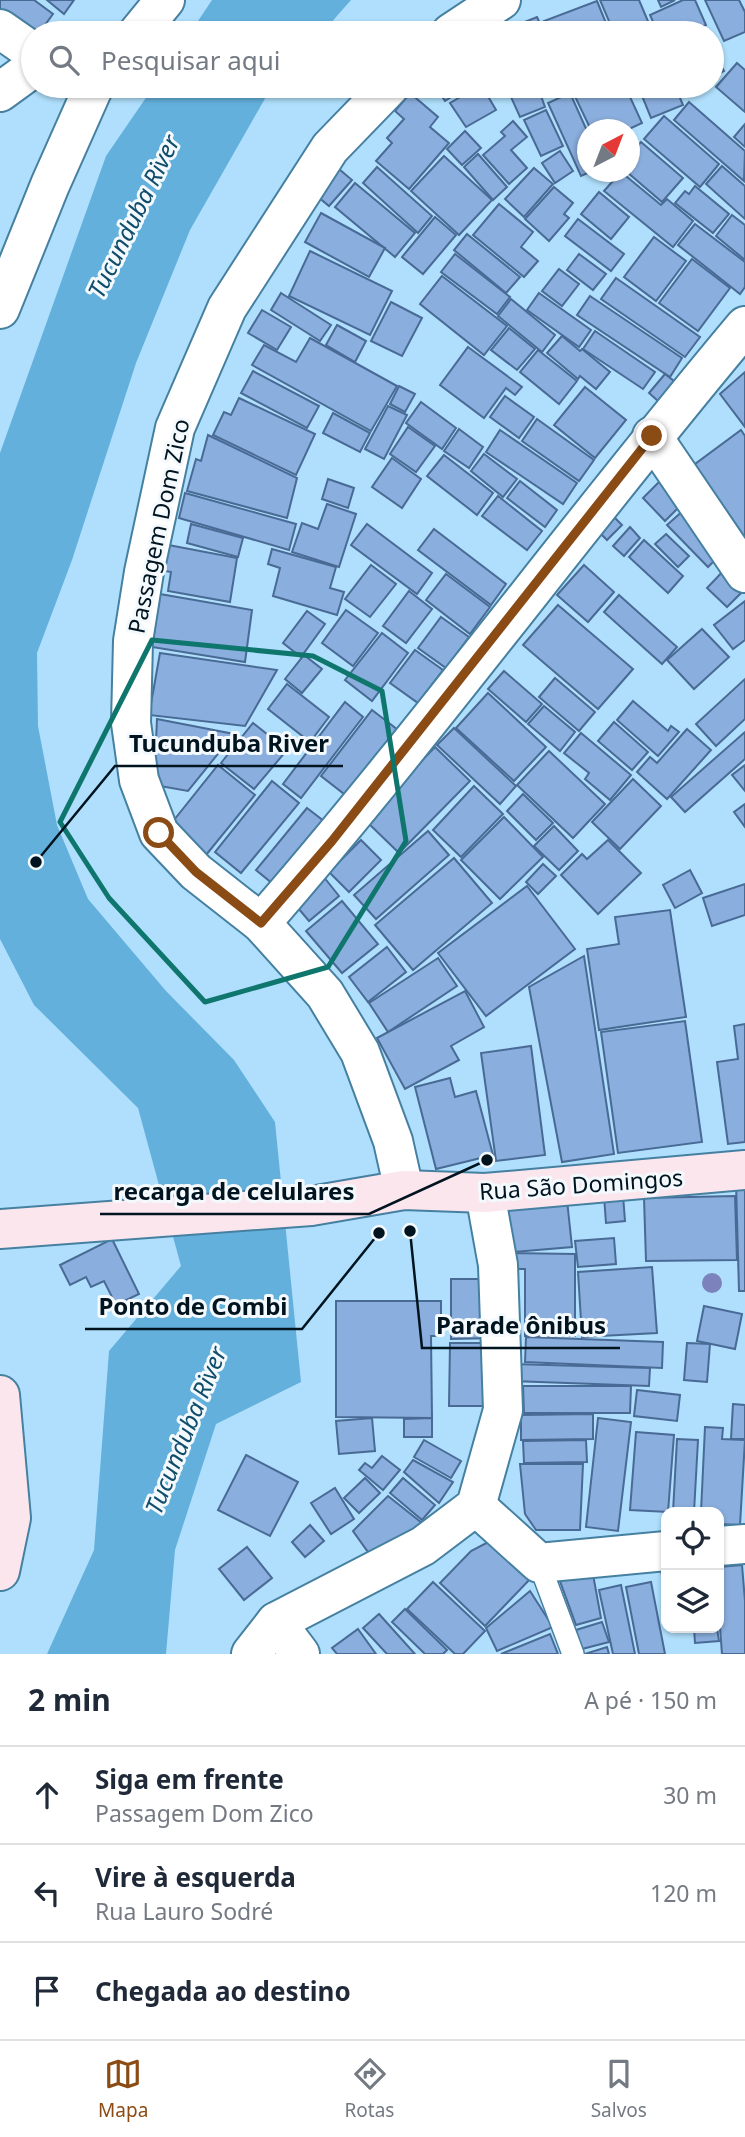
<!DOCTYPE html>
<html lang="pt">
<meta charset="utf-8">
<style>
body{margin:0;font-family:"Noto Sans",sans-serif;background:#f6f6f7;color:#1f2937}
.controls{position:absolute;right:21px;bottom:21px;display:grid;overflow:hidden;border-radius:14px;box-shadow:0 2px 5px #0004}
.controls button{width:63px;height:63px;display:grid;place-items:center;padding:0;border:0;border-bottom:2px solid #e0e1e3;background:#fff;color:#1f2937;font:35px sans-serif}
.compass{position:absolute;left:577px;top:119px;width:63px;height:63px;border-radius:50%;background:#fff;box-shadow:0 2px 5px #0004;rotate:42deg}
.stop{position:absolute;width:21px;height:21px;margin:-16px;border:5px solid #8b4b14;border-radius:50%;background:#fff}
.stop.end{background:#8b4b14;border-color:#fff;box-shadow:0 2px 7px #0008}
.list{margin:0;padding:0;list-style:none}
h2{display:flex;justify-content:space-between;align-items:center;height:91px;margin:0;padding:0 28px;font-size:30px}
h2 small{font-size:23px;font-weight:400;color:#747a83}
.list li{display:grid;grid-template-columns:46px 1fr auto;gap:21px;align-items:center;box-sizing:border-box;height:98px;padding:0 28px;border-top:2px solid #e0e1e3}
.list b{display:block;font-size:26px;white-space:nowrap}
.list p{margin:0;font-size:23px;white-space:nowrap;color:#747a83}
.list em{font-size:23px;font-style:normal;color:#747a83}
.icon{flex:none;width:38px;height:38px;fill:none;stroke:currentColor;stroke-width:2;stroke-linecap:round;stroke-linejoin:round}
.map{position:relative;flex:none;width:745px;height:1654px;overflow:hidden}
.search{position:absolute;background:#fff;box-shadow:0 2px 5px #0004;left:21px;right:21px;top:21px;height:77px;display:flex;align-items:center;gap:18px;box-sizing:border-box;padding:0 24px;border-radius:38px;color:#747a83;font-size:26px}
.sheet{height:385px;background:#fff}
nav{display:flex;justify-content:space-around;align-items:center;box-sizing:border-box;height:98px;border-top:2px solid #e0e1e3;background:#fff;font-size:19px;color:#747a83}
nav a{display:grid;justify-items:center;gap:4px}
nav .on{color:#8b4b14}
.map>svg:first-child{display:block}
.water{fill:#63b0dd}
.building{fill:#8aaedd;stroke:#496a95;stroke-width:2}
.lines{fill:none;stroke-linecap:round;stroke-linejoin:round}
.lane-casing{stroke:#4680a1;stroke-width:24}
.street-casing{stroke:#4680a1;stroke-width:42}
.secondary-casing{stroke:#4680a1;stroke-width:42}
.lane{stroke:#fff;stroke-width:21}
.street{stroke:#fff;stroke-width:38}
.secondary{stroke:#fbe6ee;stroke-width:38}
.tree{fill:#7c83bc}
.route{stroke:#8b4b14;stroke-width:9}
.marked{fill:none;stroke:#0f766e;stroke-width:5;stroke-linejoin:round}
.labels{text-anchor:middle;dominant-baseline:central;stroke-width:6;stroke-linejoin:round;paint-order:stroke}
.street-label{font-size:23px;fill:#001420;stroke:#f3f9fd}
.water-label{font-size:24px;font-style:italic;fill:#0f4d6b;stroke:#f3f9fd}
.leader{fill:none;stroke:#001420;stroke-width:2.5}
.callout-dot{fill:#001420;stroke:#f3f9fd;stroke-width:2.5}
.callout-label{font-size:24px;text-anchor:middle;font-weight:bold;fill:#001420;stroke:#f3f9fd;stroke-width:6;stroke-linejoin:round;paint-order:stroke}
</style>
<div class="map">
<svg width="745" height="1654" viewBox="0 0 745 1654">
<rect width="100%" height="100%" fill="#afdffc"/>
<g class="water">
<polygon points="212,0 351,0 322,33 190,33"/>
<polygon points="154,86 275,86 267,95 190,230 136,363 72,560 37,653 38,726 57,825 88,899 166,991 234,1060 275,1122 301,1382 216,1424 175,1550 166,1654 47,1654 94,1550 109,1351 181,1266 138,1108 34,1005 0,939 0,453 106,156"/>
</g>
<g class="building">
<polygon points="0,0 34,0 53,14 39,33 0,16"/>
<polygon points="47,0 74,0 64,14"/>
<polygon points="600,0 639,0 653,33 614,33"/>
<polygon points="658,0 675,0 661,7"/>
<polygon points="683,0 695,0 706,25 687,33 658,33 650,15"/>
<polygon points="705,0 739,0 745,12 745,32 724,41"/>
<polygon points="597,1 610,33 548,33 544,21"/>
<polygon points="537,17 544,33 515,33 512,27"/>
<polygon points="712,51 724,71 712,78"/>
<polygon points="737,63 745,70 745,112 716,87"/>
<polygon points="435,86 469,86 445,101"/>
<polygon points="479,86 482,86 496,110 466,127 450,103"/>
<polygon points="506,86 566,86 541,96 545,107 520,117"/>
<polygon points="570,86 625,86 642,123 627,130 591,130"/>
<polygon points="638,86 675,86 683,105 651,118"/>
<polygon points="682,86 699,86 687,94"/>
<polygon points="410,93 438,117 430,127 449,143 409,189 376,161 392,143 387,138 404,119 395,111"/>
<polygon points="570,93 588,133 588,172 590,172 581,176 548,103"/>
<polygon points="689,102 745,151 744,181 674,120"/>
<polygon points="546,110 563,146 541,156 524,120"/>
<polygon points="664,116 719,164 700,187 644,139"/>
<polygon points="513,121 527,137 511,150 527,168 509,184 483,155 505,136 501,132"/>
<polygon points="745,124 745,147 734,137"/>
<polygon points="465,131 481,148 462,165 447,149"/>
<polygon points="641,142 683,178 662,202 627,172 630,172 630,155"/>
<polygon points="560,151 573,171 555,183 542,163"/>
<polygon points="478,154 507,187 493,200 464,167"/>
<polygon points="444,156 492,200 459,235 411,191"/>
<polygon points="722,166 745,186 745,219 706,184"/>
<polygon points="377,167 432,216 418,233 363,183"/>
<polygon points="534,168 553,184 524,217 505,199"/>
<polygon points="339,169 352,180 329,206 317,196"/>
<polygon points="621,172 661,205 667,199 693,221 673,247 604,191"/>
<polygon points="355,183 415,233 395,257 335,207"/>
<polygon points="695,186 729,214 713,233 675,203 685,191 689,194"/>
<polygon points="554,187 573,203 564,214 569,218 549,241 525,219"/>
<polygon points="599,192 629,217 611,239 581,214"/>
<polygon points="499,204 533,232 521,247 538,261 524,277 473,235"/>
<polygon points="321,213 385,248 369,277 305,242"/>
<polygon points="732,215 745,225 745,260 716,236"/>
<polygon points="435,217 456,235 423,274 402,257"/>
<polygon points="578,219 624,254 611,271 565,236"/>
<polygon points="695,224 745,262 745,287 740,294 678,245"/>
<polygon points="467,234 520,277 506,293 454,250"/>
<polygon points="654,237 686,261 656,301 624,277"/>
<polygon points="310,251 392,291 370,335 289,296"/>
<polygon points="455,254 510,297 497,314 441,272"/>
<polygon points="579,254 606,274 593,290 567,270"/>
<polygon points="692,259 730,288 698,331 659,303"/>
<polygon points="559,269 579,284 562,306 542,291"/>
<polygon points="442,276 507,326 484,355 420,304"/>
<polygon points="616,278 700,337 685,357 601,299"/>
<polygon points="281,293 331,325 320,341 271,310"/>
<polygon points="539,293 591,330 579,347 527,310"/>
<polygon points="590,296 682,358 670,377 577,315"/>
<polygon points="511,299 555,335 542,352 498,316"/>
<polygon points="391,302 422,318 402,356 371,341"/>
<polygon points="262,310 291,327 277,350 248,333"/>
<polygon points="337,325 366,341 355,362 326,345"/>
<polygon points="509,328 535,349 517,370 491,350"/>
<polygon points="595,331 655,372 643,389 583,349"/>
<polygon points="562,336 580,351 582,349 610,372 596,389 580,376 578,379 547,353"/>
<polygon points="310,338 397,386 371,431 252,365 264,345 296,362"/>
<polygon points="468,347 522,387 515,395 506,388 484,418 440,385"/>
<polygon points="538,350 577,381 559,404 520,372"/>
<polygon points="253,371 319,406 307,428 241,393"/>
<polygon points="745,372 745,427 720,394"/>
<polygon points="665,374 674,381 658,401 649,393"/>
<polygon points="399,386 415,394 405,412 390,404"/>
<polygon points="585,387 626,420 595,458 554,425"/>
<polygon points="505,396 534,417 519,438 490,417"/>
<polygon points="239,398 315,434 296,475 213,435 224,412 231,415"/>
<polygon points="421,402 456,428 442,449 406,423"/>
<polygon points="388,406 407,415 384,459 365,449"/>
<polygon points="333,413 370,433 360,452 323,433"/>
<polygon points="537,419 594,460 579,481 522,441"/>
<polygon points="408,427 435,446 416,472 390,454"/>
<polygon points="459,429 483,447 469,468 444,451"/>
<polygon points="500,430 577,483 563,504 486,452"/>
<polygon points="741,430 745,436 745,540 691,467"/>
<polygon points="208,435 297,478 287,518 187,491 196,459 201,461"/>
<polygon points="484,454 517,479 503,497 471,471"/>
<polygon points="444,455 493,493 477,515 427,476"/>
<polygon points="392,458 421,479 402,508 372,487"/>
<polygon points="328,479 354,488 348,508 322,499"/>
<polygon points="662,479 684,502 665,521 643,498"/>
<polygon points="520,481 557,510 545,527 507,498"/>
<polygon points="185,493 296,524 289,550 179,518"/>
<polygon points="498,496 542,531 527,550 482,516"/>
<polygon points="327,504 356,514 339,567 292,552 302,523 318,529"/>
<polygon points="685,509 725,550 708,567 667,525"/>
<polygon points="612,515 622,525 607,540 597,530"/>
<polygon points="191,524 243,538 238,557 187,543"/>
<polygon points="367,524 432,573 417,594 351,545"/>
<polygon points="630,527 640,538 624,556 613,546"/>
<polygon points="434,529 506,584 491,605 418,550"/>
<polygon points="666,534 689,556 678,567 655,544"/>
<polygon points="644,540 683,576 668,593 629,557"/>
<polygon points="158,543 237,558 230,602 168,591 171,572 154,569"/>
<polygon points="272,549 336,567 330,588 344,592 337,615 273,596 280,568 268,564"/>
<polygon points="371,565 396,584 370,617 345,599"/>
<polygon points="584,565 614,592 588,622 557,595"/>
<polygon points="727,567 745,589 727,607 707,588"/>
<polygon points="446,574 490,607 470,634 426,600"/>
<polygon points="409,591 432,609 406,643 383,626"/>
<polygon points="160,594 252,610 245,662 152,647"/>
<polygon points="619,595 677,647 662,664 604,612"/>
<polygon points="745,601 745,640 733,649 714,625"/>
<polygon points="558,605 633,669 598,709 523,645"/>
<polygon points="346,610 378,633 353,666 322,643"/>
<polygon points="307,611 325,624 301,657 283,643"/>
<polygon points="441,617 469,637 446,668 418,648"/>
<polygon points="702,629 729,657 694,689 667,660"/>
<polygon points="382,633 408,653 372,701 345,680"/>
<polygon points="415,650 443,670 418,703 390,683"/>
<polygon points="160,653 277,670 245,726 149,715"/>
<polygon points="304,655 322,669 302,693 285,679"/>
<polygon points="504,671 542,704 526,722 488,689"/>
<polygon points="555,678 595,712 579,731 539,697"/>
<polygon points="745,679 745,719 716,746 696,724"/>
<polygon points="287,684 329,717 310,742 268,709"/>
<polygon points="488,693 546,747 514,781 456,728"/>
<polygon points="633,701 668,731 671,726 679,732 658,756 617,720"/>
<polygon points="345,702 363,717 301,798 283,784"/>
<polygon points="544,706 575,732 560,751 528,724"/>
<polygon points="372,710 398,730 348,797 321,776"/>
<polygon points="157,719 234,734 188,791 154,785"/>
<polygon points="614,722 648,752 632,770 598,741"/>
<polygon points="253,723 287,750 254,789 221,763"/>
<polygon points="454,728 516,786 500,804 437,745"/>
<polygon points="687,729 711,750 667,799 637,772 650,757 657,763"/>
<polygon points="745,732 745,759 685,812 671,797"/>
<polygon points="581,733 631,775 610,800 585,779 589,773 564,753"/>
<polygon points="435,747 470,781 399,853 365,820"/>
<polygon points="549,751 605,804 573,838 517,785"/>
<polygon points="218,765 255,795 206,855 170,825"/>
<polygon points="745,765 745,791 732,775"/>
<polygon points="633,779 661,806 620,849 592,822"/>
<polygon points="272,781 299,803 241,873 215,852"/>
<polygon points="474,786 503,814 461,857 433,830"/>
<polygon points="523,794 553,823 536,840 507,811"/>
<polygon points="745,804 745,827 734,812"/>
<polygon points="307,808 329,825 278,888 256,870"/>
<polygon points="504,817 543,857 500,899 461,860"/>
<polygon points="554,826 578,851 559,870 534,846"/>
<polygon points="428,831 449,855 376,919 354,895"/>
<polygon points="361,840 381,860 349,892 329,872"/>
<polygon points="608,840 641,873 598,914 561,875 582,854 587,859"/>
<polygon points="454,858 492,903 413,970 375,925"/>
<polygon points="543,864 556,876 538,894 526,882"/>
<polygon points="690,870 702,893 675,908 663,885"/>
<polygon points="323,876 339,896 309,921 293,902"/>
<polygon points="745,884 745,915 712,926 703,898"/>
<polygon points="527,886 575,949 486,1016 438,953"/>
<polygon points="342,901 378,944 342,973 306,931"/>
<polygon points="670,910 686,1017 599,1030 587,949 619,944 615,917"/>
<polygon points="387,947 406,972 368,1002 349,977"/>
<polygon points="584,956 614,1154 562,1162 529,987"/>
<polygon points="438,958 457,986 388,1032 369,1003"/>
<polygon points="465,991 484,1027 451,1046 459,1060 405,1089 377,1038"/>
<polygon points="685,1021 702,1142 618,1153 601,1032"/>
<polygon points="745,1024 745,1142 728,1144 717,1062 738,1059 734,1026"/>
<polygon points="531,1046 545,1155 496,1161 481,1053"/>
<polygon points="450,1078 455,1097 476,1091 493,1155 436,1169 415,1087"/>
<polygon points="745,1183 745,1291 739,1291 736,1184"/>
<polygon points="623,1195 625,1221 606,1223 604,1196"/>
<polygon points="735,1196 737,1260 646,1261 644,1198"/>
<polygon points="567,1200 572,1247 503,1253 498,1207"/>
<polygon points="614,1238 616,1264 578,1267 575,1241"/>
<polygon points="112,1239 139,1294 116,1305 104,1281 91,1287 86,1277 70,1285 60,1265"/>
<polygon points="508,1253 575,1254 575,1336 525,1336 525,1269 509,1269"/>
<polygon points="652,1267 657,1333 582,1337 578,1272"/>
<polygon points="451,1279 496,1279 496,1338 451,1339"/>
<polygon points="336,1301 441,1301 441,1336 431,1336 432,1418 336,1417"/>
<polygon points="704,1306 742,1314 735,1349 697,1341"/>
<polygon points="526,1337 663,1342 662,1368 525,1362"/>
<polygon points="450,1343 487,1343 487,1406 449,1406"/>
<polygon points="687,1343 710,1344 707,1382 684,1380"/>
<polygon points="513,1364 650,1368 649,1386 512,1381"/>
<polygon points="523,1386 631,1386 630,1413 524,1413"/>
<polygon points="637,1390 680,1395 677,1421 634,1416"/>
<polygon points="733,1404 745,1405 745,1439 731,1439"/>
<polygon points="593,1414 593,1439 521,1440 521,1415"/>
<polygon points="372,1418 375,1451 339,1454 336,1421"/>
<polygon points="432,1418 432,1437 404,1437 404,1419"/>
<polygon points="598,1418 631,1422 618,1531 586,1527"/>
<polygon points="705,1427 723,1428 722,1439 745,1440 740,1525 719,1524 719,1512 701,1512"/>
<polygon points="636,1432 674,1435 668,1512 630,1510"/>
<polygon points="677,1439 698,1440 694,1512 673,1512"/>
<polygon points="424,1440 461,1461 451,1478 414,1457"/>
<polygon points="586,1440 587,1462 524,1463 523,1441"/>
<polygon points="246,1455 298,1482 270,1536 218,1510"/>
<polygon points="382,1456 400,1470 383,1490 359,1470 365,1463 372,1468"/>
<polygon points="413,1460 453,1482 439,1503 404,1472"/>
<polygon points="520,1464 583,1464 580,1530 536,1530 525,1514"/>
<polygon points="365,1478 380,1493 359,1513 344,1498"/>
<polygon points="403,1478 435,1505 422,1520 390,1493"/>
<polygon points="335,1488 354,1519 331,1534 311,1503"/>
<polygon points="388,1496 422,1523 373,1559 353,1531"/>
<polygon points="310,1525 324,1541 305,1557 292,1542"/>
<polygon points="494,1539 533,1576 485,1626 440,1583 471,1551"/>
<polygon points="247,1547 272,1578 244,1600 219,1569"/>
<polygon points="742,1565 745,1601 745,1654 722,1654 719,1614 719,1567"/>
<polygon points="661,1567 666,1567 666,1614"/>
<polygon points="592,1569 601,1618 576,1625 557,1573"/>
<polygon points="433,1582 485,1631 463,1654 455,1654 407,1609"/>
<polygon points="651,1582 665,1654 639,1654 626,1587"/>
<polygon points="621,1585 635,1654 613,1654 599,1590"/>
<polygon points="530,1591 553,1627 497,1651 486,1628"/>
<polygon points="405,1609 447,1650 443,1654 425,1654 392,1622"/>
<polygon points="379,1614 415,1654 387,1654 363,1628"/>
<polygon points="602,1622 609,1642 582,1649 576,1630"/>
<polygon points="694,1628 717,1628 719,1641 695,1643"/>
<polygon points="358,1629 376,1654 337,1654 332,1648"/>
<polygon points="550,1634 558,1654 501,1654"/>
<polygon points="607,1647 609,1654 585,1654"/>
</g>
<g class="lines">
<g class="lane-casing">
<polyline id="lane" points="539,1563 573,1654"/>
</g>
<g class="street-casing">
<g id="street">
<polyline points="0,29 33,52"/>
<polyline points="138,33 165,0"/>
<polyline points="451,33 501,0"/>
<polyline points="390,86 330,148 227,308 175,428 144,572 133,641 131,723 139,780 159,833 196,872 261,923 325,994 360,1052 393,1141 404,1190"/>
<polyline points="0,92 33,68"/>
<polyline points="0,309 50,185 94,86"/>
<polyline points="652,436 745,573"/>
<path d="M261 923C429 730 580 522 745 326"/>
<polyline points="476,1506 539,1563 666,1551"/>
<polyline points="719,1546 745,1544"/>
<polyline points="276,1622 300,1654"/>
<polyline points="251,1654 276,1622 423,1546 476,1506 503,1410 498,1265 485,1193"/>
</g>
</g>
<g class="secondary-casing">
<g id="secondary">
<polyline points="0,1229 311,1206 404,1190 485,1193 745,1170"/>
<polyline points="0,1395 11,1518 0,1571"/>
</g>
</g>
<use href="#lane" class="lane"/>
<use href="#street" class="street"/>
<use href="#secondary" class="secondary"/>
</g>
<circle class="tree" cx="712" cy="1283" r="10"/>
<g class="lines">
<polyline class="route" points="159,833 196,872 261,923 332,841 652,436"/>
</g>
<path class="marked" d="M152 640 313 656 382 691 406 841 328 967 205 1002 109 898 60 822Z"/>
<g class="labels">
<g class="street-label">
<text transform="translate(158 526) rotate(-78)">Passagem Dom Zico</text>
<text transform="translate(581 1184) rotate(-4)">Rua São Domingos</text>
</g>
<g class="water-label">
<text transform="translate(133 216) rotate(-64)">Tucunduba River</text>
<text transform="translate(185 1430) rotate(-68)">Tucunduba River</text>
</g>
</g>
<path class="leader" d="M36 862L115 766H343M487 1160L369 1214H100M379 1233L302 1329H85M410 1231L422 1348H620"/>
<g class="callout-dot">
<circle cx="36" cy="862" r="7"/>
<circle cx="487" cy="1160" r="7"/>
<circle cx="379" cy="1233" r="7"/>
<circle cx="410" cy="1231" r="7"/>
</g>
<g class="callout-label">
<text x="229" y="752">Tucunduba River</text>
<text x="234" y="1200">recarga de celulares</text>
<text x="193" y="1315">Ponto de Combi</text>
<text x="521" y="1334">Parade ônibus</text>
</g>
</svg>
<div class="controls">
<button><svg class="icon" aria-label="locate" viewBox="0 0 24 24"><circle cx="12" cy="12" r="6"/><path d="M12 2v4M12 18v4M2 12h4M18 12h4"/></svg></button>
<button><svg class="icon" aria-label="layers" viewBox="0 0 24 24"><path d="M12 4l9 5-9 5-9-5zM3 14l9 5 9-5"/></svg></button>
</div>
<svg class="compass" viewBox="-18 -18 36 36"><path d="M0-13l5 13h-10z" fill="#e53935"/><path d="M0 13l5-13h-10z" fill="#747a83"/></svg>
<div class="stop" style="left:159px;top:833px"></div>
<div class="stop end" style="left:652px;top:436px"></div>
<div class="search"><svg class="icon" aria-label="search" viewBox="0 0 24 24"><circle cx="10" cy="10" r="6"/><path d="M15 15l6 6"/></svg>Pesquisar aqui</div>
</div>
<section class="sheet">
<h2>2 min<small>A pé · 150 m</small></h2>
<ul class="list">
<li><svg class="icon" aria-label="ahead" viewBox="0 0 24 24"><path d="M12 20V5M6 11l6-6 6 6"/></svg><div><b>Siga em frente</b><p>Passagem Dom Zico</p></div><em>30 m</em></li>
<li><svg class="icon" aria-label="left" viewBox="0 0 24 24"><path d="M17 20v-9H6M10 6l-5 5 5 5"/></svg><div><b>Vire à esquerda</b><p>Rua Lauro Sodré</p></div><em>120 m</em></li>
<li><svg class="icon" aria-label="arrive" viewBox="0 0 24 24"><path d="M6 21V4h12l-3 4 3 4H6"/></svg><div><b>Chegada ao destino</b></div></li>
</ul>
</section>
<nav>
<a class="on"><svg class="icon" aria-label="map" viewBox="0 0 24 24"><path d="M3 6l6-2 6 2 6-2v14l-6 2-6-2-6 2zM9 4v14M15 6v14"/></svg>Mapa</a>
<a><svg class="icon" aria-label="directions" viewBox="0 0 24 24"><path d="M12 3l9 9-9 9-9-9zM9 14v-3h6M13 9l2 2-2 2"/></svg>Rotas</a>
<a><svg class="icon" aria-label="saved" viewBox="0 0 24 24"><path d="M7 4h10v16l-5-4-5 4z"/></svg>Salvos</a>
</nav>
